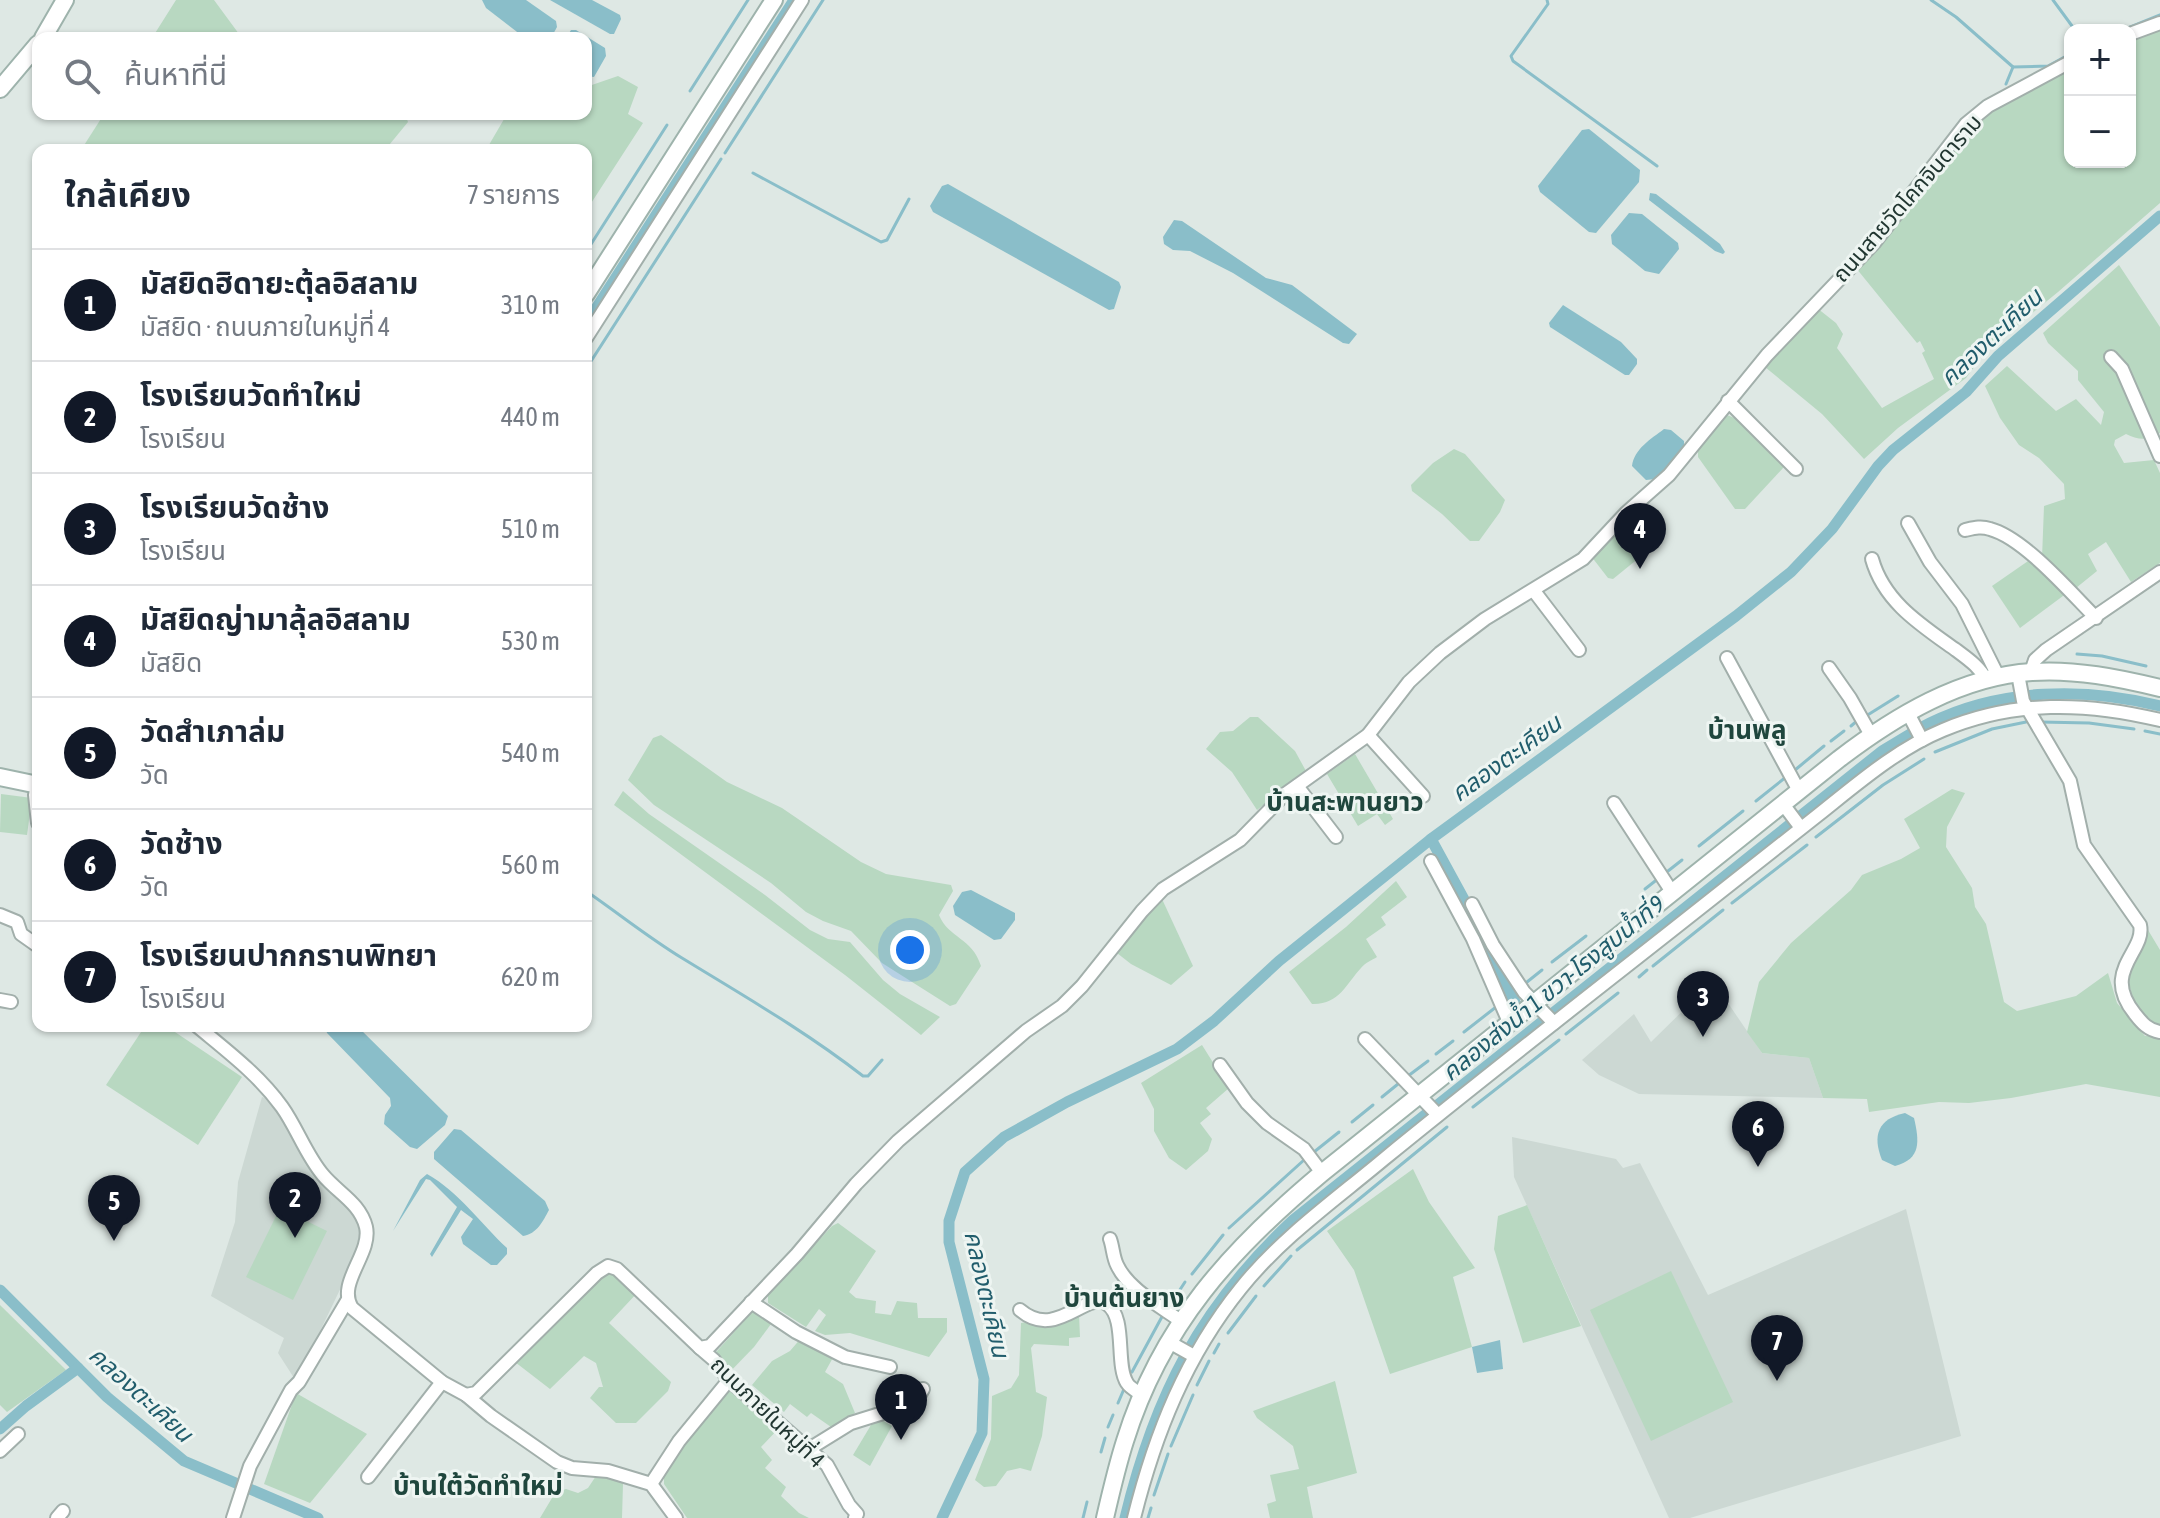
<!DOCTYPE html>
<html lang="th">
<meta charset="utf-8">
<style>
body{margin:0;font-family:"Asap Condensed","Noto Sans Thai",sans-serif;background:#f6f6f7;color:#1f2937}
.controls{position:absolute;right:24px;top:24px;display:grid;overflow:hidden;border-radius:16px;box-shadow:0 2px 6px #0004}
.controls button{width:72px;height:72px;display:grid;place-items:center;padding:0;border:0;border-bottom:2px solid #e0e1e3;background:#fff;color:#1f2937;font:40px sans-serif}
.you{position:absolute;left:910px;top:950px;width:28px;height:28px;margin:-20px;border:6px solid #fff;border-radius:50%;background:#1a73e8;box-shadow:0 0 0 12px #1a73e833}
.badge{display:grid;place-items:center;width:52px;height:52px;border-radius:50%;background:#111827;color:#fff;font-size:26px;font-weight:700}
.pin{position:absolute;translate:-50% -66px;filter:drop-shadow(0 2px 4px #0008)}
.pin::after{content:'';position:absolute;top:42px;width:28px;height:24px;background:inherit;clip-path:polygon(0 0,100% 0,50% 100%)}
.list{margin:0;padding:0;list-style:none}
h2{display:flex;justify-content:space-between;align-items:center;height:104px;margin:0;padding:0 32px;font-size:34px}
h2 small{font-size:26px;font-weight:400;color:#747a83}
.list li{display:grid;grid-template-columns:52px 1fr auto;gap:24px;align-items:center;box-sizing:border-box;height:112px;padding:0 32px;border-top:2px solid #e0e1e3}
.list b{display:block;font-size:30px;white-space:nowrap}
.list p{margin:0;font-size:26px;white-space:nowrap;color:#747a83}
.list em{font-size:26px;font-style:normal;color:#747a83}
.icon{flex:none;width:44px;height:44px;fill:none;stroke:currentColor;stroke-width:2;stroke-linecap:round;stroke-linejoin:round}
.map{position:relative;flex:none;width:2160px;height:1518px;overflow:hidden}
.search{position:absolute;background:#fff;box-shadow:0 2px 6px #0004;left:32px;top:32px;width:560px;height:88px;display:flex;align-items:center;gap:20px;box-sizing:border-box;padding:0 28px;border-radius:16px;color:#747a83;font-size:30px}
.panel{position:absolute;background:#fff;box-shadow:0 2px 6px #0004;left:32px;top:144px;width:560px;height:888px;border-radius:16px}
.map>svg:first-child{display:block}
.built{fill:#ccd8d3}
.green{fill:#b8d8c1}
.water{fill:#8abec9}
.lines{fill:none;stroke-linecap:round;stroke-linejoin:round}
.stream{stroke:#8abec9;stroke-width:3}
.canal{stroke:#8abec9;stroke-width:11}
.street-casing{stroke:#a2afab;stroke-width:16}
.secondary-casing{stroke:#9eb3ac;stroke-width:20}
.street{stroke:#fff;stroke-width:12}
.secondary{stroke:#fff;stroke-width:16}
.labels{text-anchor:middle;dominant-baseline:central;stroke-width:6;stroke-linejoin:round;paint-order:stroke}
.street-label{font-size:22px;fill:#213631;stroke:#eef5f2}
.water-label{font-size:24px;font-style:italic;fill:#215d6c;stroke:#eef5f2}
.quarter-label{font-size:26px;font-weight:bold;fill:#1f463d;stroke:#eef5f2}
</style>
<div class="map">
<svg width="2160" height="1518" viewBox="0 0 2160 1518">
<rect width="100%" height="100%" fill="#dee8e4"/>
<g class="built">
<polygon points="1713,981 1762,1053 1809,1058 1823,1098 1639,1094 1599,1075 1582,1060 1634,1014 1651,1042"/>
<polygon points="262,1097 275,1102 349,1199 362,1227 360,1248 309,1354 294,1378 278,1353 284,1338 211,1296 235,1222 238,1182"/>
<polygon points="1512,1137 1616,1159 1623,1168 1640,1163 1708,1295 1906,1209 1961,1436 1690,1518 1669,1518 1514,1177"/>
</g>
<g class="green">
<polygon points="176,0 214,0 239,34 247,38 152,38"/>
<polygon points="2160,26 2160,203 2058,292 1986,351 1966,378 1898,428 1864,459 1822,414 1765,367 1817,308 1836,323 1843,334 1837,348 1882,408 1934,379 1922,353 1925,351 1920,341 1917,343 1856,268 1897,224 1963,133 1990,111 2070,67 2070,162 2130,162 2130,39"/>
<polygon points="618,76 638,87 628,114 643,123 586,211 586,150 486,150 507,114 586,114 586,87"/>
<polygon points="104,114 405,114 408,122 385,150 81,150"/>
<path d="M2119 265 2160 327V433C2148 441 2138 440 2126 434L2115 440 2114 445 2124 463 2154 460 2160 473V563L2131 582 2106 542 2088 554 2097 571 2076 588 2042 558 2044 506 2065 499 2064 484 2039 458 2019 445 2000 418 1985 386 2007 366 2056 411 2076 399 2101 425 2104 412 2078 380V371L2048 343 2043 333Z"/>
<polygon points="1727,415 1737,419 1784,467 1745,509 1735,509 1698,457 1698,449"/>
<polygon points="1454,449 1465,454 1505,500 1500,512 1479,541 1470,541 1442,514 1412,491 1411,485 1433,463"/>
<polygon points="1621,523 1645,553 1613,579 1608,578 1591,556"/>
<polygon points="2031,559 2067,593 2020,628 1992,586"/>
<polygon points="1250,717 1258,717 1295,751 1306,771 1257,810 1232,772 1206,749 1220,732 1233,731"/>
<path d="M661 735 727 782 782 808 861 862 886 874 951 885 953 891 939 915C949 939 972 937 981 966L956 1004 950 1006 882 963 851 931 823 921 806 912 771 883 654 805 628 780 653 738Z"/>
<polygon points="1355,754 1393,819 1385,825 1377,814 1358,826 1327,774"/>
<polygon points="1952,789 1965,793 1947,827 1946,847 1972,888 1975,907 1986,924 2004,1002 2017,1011 2076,996 2108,973 2117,1003 2145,1036 2160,1035 2160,1097 2086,1084 2011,1098 1969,1103 1939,1102 1869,1112 1867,1099 1823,1098 1809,1058 1762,1053 1747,1032 1759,982 1791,943 1851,890 1862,875 1901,859 1920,848 1904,819"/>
<polygon points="623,791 649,814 765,895 810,930 828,939 850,942 883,980 900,994 940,1017 921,1035 845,975 614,805"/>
<polygon points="1,794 32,798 27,835 0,832"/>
<path d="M1396 881 1407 897 1381 917 1386 925 1366 939 1377 957C1372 960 1365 963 1361 968 1346 984 1339 1005 1312 1004L1289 972 1346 927Z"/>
<polygon points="1162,899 1193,966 1171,985 1131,964 1117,953 1149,911"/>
<path d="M2148 930 2160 950V1027C2149 1023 2142 1017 2137 1007 2120 973 2133 962 2148 930Z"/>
<polygon points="145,1026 166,1026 242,1077 198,1145 106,1085"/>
<polygon points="1202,1045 1229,1088 1206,1108 1211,1114 1200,1123 1212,1139 1208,1151 1186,1170 1169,1158 1154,1131 1154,1109 1141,1083"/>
<polygon points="1413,1169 1429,1202 1475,1268 1453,1277 1472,1347 1390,1374 1354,1270 1327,1231"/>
<polygon points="1527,1205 1581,1326 1523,1343 1494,1249 1498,1216"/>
<polygon points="280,1208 327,1231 293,1300 246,1277"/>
<polygon points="838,1223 876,1251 849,1292 856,1298 876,1301 875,1313 891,1315 897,1301 917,1303 918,1318 947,1318 947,1332 929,1357 850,1333 825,1335 815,1331 826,1315 819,1309 806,1327 768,1303 768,1295 832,1226"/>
<polygon points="1671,1271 1733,1402 1651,1441 1590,1310"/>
<polygon points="608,1272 619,1272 638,1292 609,1323 671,1382 668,1391 636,1423 616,1423 590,1398 599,1387 603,1387 596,1363 584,1356 550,1389 515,1362"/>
<polygon points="0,1305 66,1370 7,1412 0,1405"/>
<polygon points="756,1308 774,1320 754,1347 725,1377 708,1361"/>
<polygon points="1079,1314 1080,1337 1069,1338 1069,1346 1034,1344 1031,1348 1036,1392 1047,1397 1042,1436 1031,1471 1020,1468 1007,1471 996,1486 984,1487 975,1480 991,1439 992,1396 1011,1388 1019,1375 1021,1323"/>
<polygon points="802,1337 835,1354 825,1372 843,1384 855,1413 831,1427 811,1413 807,1417 790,1404 784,1412 752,1385 772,1361 790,1351"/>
<polygon points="1335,1381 1357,1473 1307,1487 1313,1518 1270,1518 1267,1504 1276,1501 1270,1475 1299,1469 1293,1446 1257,1418 1253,1411"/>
<polygon points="728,1389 738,1397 743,1391 781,1426 761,1447 772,1460 765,1468 786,1487 781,1496 799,1513 809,1518 687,1518 664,1484 664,1475 696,1426"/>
<polygon points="296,1393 367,1434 310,1503 264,1484"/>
<polygon points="880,1419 892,1426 870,1466 853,1455 874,1420"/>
<polygon points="596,1476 619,1476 623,1484 622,1518 540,1518 555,1493 566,1489 578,1493 588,1488"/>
</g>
<g class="water">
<polygon points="526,0 556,21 557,27 551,38 525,38 486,8 482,0"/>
<polygon points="550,0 592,0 620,15 621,19 614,34 610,34"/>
<polygon points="571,30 576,30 605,48 606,56 594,77 586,76 586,38 566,38"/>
<polygon points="1589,129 1640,170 1639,182 1596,233 1589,232 1540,192 1538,186 1582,130"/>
<polygon points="948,184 1119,282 1121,287 1114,309 1109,310 933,212 930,206 942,186"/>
<polygon points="1650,193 1656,194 1720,244 1725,252 1723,254 1715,251 1649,200"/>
<polygon points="1629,213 1642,214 1678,243 1679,249 1659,274 1645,271 1612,244 1611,235"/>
<polygon points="1174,220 1182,221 1266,278 1292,285 1357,334 1349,344 1343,343 1233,273 1190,251 1173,250 1164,244 1163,237"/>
<polygon points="1563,305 1621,342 1637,359 1637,364 1629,375 1625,375 1550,327 1549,323"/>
<path d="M1664 429 1671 430 1684 441V449L1656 479 1646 480 1632 466C1634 449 1651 439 1664 429Z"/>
<polygon points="971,890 1015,913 1015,920 1001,939 994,940 955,915 953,906 962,892"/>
<polygon points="325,1026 357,1026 448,1116 445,1125 417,1149 410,1147 384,1124 385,1115 391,1106 390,1098 327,1033"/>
<path d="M1905 1113 1914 1118C1919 1140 1922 1159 1895 1166L1882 1160C1872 1135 1878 1119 1905 1113Z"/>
<path d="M454 1129 461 1130 545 1201 549 1210C543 1221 537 1234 523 1236L434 1159V1152Z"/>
<path d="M427 1174C459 1192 481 1224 507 1248V1254L497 1265H491L463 1244 461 1237 473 1219 461 1210 432 1257 430 1254 457 1207 430 1180 426 1179 393 1231 420 1180Z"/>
<polygon points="1500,1340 1503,1369 1477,1373 1472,1347"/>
</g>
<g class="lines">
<g class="stream">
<polyline points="1547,0 1548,4 1511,56 1513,61 1657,166"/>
<polyline points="1931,0 1956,17 2013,67"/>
<polyline points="2053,0 2075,30"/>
<polyline points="2123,30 2160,15"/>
<polyline points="2006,84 2013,67 2048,66 2070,54"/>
<polyline points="690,91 748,0"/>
<polyline points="725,153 823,0"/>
<polyline points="753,173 881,242 887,240 909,199"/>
<polyline points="586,252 667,125"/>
<polyline points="586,369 721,159"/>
<polyline points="2077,654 2102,656 2146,666"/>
<polyline points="1866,716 1898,696"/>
<polyline points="2040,722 2089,723 2134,729"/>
<polyline points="1851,726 1858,720"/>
<polyline points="2145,731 2160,734"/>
<polyline points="1831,741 1844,731"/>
<polyline points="1935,752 1992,729 2026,722"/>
<polyline points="1795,770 1824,746"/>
<polyline points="1756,801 1786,777"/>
<polyline points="1816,837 1883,785 1924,759"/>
<polyline points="1699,846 1743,811"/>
<polyline points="1668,871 1682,860"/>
<polyline points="1645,889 1659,878"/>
<path d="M586 891C618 913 649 938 682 958 744 996 805 1031 863 1076H868L882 1060"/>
<polyline points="1732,903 1807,845"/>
<polyline points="1552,962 1586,936"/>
<polyline points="1653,966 1723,910"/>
<polyline points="1639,977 1647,970"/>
<polyline points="1527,982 1542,970"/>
<polyline points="1507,998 1517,990"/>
<polyline points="1464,1032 1496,1007"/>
<polyline points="1566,1034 1618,993"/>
<polyline points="1436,1054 1453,1041"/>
<polyline points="1408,1076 1428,1061"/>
<polyline points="1382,1097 1398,1084"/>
<polyline points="1473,1107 1559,1040"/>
<polyline points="1352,1122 1373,1105"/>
<polyline points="1314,1152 1339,1132"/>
<polyline points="1229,1228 1304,1160"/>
<polyline points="1297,1250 1447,1127"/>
<polyline points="1192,1274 1223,1235"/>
<polyline points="1264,1286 1291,1256"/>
<polyline points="1168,1308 1185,1282"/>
<polyline points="1228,1333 1256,1296"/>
<polyline points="1214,1353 1219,1344"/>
<polyline points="1132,1372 1164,1313"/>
<polyline points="1197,1385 1209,1361"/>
<polyline points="1118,1403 1124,1389"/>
<polyline points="1108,1427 1113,1415"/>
<polyline points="1171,1446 1193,1395"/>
<polyline points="1101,1452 1105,1438"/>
<polyline points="1154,1495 1168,1454"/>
<polyline points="1083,1518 1087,1502"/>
<polyline points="1148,1518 1151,1508"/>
</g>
<g class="canal">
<polyline points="586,324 794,0"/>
<polyline points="1431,839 1473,916"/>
<polyline points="1484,939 1515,1002"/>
<polyline points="0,1290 107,1397 184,1461 318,1518"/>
<polyline points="0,1429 26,1406 78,1368"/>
<polyline points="942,1518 982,1433 984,1379 949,1242 949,1221 965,1172 1004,1137 1067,1102 1177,1049 1214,1021 1279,961 1431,839 1736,616 1791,572 1832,529 1878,466 1893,450 1966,392 1998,356 2160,216"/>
<path d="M1125 1518C1155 1395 1200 1307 1293 1220L1882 751C1898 742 1914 731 1930 723 2000 688 2086 687 2160 706"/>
</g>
<g class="street-casing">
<g id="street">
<polyline points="2130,34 2160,23"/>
<polyline points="586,338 802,0"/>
<polyline points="2111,357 2122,369 2160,456"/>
<polyline points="1728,401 1796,469"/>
<polyline points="1908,523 1930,562 1962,604 1999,678"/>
<path d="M1965 530C1974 528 1981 526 1990 529 2024 538 2070 592 2096 618"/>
<path d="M1872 559C1884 602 1921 625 1956 650 1968 659 1980 667 1987 681"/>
<polyline points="1534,591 1579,650"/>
<polyline points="1727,658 1799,791"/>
<polyline points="1829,668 1850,698 1871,735"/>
<polyline points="2031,672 2035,660 2046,650 2160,572"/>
<path d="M2018 674 2023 701 2070 781 2084 845 2140 925C2146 952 2100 971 2135 1014 2142 1023 2148 1030 2160 1032"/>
<polyline points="1908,713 1922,740"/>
<polyline points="1368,735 1423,796"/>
<polyline points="37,785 35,795 38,823"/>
<polyline points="1297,786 1336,837"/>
<polyline points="1614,803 1672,892"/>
<polyline points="1783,804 1801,828"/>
<polyline points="1431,861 1473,939 1509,1022"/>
<polyline points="1472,904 1493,945 1524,992 1554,1023"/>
<polyline points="0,915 17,922 21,934 38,946"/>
<polyline points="0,1000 11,1002"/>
<path d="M197 1026C227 1051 258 1074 282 1107 297 1128 306 1155 323 1175 338 1193 360 1203 366 1227 372 1254 336 1283 352 1308L442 1382 466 1395 491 1416 557 1462 572 1468 608 1471 651 1484 676 1518"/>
<polyline points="1365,1039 1438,1115"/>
<polyline points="1220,1065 1247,1103 1267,1123 1304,1149 1322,1173"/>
<path d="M1110 1239C1113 1247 1113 1257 1117 1265 1128 1289 1160 1306 1181 1321"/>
<polyline points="751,1302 796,1332 845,1357 890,1367"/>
<path d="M1020 1310C1056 1341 1086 1290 1107 1304 1127 1318 1115 1364 1127 1383 1130 1388 1138 1392 1142 1395"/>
<polyline points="1169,1342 1194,1356"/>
<polyline points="700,1348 714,1360 729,1380 827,1465 849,1505 857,1514 855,1518"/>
<polyline points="466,1395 476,1393 597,1273 608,1266 617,1269 700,1348 710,1346 797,1254 856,1184 898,1141 1026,1031 1062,1006 1082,986 1142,911 1163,889 1240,840 1284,795 1368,735 1409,682 1440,653 1485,619 1583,559 1626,513 1669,475 1767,355 1874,243 1966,124 1988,106 2070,62"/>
<polyline points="809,1449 851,1423 915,1403 923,1389"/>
<polyline points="0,1451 18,1434"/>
<polyline points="368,1477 442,1382"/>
<polyline points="651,1484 679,1441 729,1380"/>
<polyline points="57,1518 63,1511"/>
<polyline points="233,1518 250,1466 291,1390 299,1382 347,1301"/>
<path d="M1134 1518C1155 1434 1186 1356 1241 1288 1281 1238 1335 1200 1384 1159 1477 1083 1572 1009 1666 935 1716 895 1767 855 1818 815 1857 784 1897 749 1943 730 2014 700 2086 702 2160 720"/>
</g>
</g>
<g class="secondary-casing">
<g id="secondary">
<polyline points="43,38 65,0"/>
<polyline points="0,89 38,44"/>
<polyline points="586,294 774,0"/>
<polyline points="0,777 38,785"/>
<path d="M1105 1518C1111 1492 1117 1466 1125 1441 1161 1325 1231 1249 1322 1173L1839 759C1894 717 1961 676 2032 672 2075 669 2119 678 2160 688"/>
</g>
</g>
<use href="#street" class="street"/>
<use href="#secondary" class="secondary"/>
</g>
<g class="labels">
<g class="street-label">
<text transform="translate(1907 198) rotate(-49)">ถนนสายวัดโคกจินดาราม</text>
<text transform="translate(768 1412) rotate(44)">ถนนภายในหมู่ที่ 4</text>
</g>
<g class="water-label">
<text transform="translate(1991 337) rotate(-43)">คลองตะเคียน</text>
<text transform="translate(1506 758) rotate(-36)">คลองตะเคียน</text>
<text transform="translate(1553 988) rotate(-39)">คลองส่งน้ำ 1 ขวา-โรงสูบน้ำที่ 9</text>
<text transform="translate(987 1294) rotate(77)">คลองตะเคียน</text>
<text transform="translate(141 1394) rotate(42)">คลองตะเคียน</text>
</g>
<g class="quarter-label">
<text x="1747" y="730">บ้านพลู</text>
<text x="1345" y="802">บ้านสะพานยาว</text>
<text x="1124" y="1298">บ้านต้นยาง</text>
<text x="478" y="1486">บ้านใต้วัดทำใหม่</text>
</g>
</g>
</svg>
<div class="controls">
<button>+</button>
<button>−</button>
</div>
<div class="you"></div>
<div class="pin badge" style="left:901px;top:1440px">1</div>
<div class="pin badge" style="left:295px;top:1238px">2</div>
<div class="pin badge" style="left:1703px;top:1037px">3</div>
<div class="pin badge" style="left:1640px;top:569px">4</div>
<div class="pin badge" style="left:114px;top:1241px">5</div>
<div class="pin badge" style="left:1758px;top:1167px">6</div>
<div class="pin badge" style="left:1777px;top:1381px">7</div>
<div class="search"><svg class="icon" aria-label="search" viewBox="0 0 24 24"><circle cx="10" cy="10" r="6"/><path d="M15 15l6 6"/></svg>ค้นหาที่นี่</div>
<section class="panel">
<h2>ใกล้เคียง<small>7 รายการ</small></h2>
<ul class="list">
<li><span class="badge">1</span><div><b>มัสยิดฮิดายะตุ้ลอิสลาม</b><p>มัสยิด · ถนนภายในหมู่ที่ 4</p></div><em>310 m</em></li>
<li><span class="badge">2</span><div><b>โรงเรียนวัดทำใหม่</b><p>โรงเรียน</p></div><em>440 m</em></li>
<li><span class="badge">3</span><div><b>โรงเรียนวัดช้าง</b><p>โรงเรียน</p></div><em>510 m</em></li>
<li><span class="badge">4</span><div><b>มัสยิดญ่ามาลุ้ลอิสลาม</b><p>มัสยิด</p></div><em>530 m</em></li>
<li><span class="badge">5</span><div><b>วัดสำเภาล่ม</b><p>วัด</p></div><em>540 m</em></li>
<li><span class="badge">6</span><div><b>วัดช้าง</b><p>วัด</p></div><em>560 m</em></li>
<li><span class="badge">7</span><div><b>โรงเรียนปากกรานพิทยา</b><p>โรงเรียน</p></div><em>620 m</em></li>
</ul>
</section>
</div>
